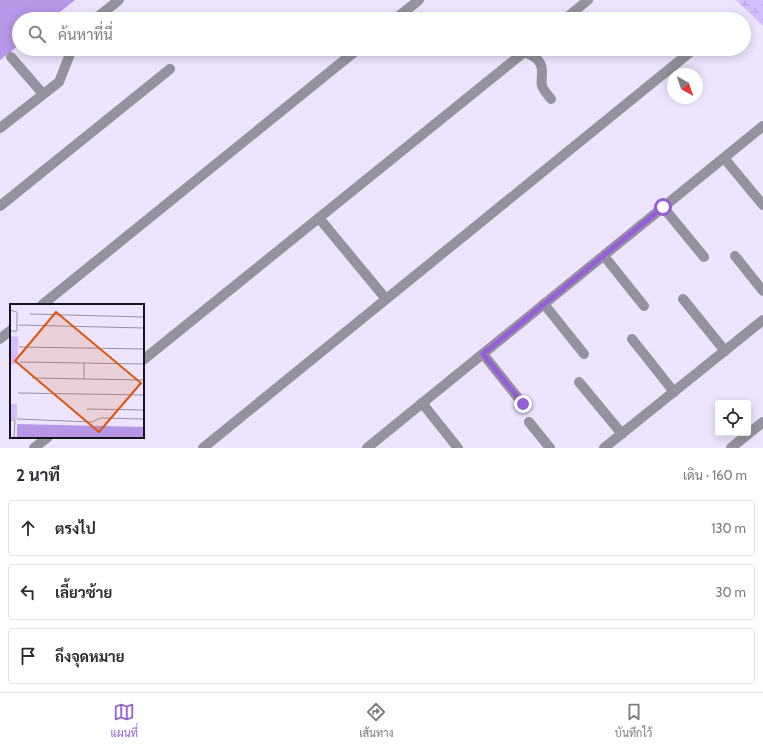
<!DOCTYPE html>
<html lang="th">
<meta charset="utf-8">
<style>
body{margin:0;font-family:Cabin,Sarabun,sans-serif;background:#f7f7f7;color:#2b2b33}
.controls{position:absolute;right:12px;bottom:12px;display:grid;overflow:hidden;border-radius:4px;box-shadow:0 2px 10px #0003}
.controls button{width:36px;height:36px;display:grid;place-items:center;padding:0;border:0;border-bottom:1px solid #e1e1e2;background:#fff;color:#2b2b33;font:20px sans-serif}
.compass{position:absolute;left:667px;top:68px;width:36px;height:36px;border-radius:50%;background:#fff;box-shadow:0 2px 10px #0003;rotate:140deg}
.stop{position:absolute;width:12px;height:12px;margin:-9px;border:3px solid #955fd7;border-radius:50%;background:#fff}
.stop.end{background:#955fd7;border-color:#fff;box-shadow:0 1px 4px #0008}
.list{margin:0;padding:0;list-style:none}
h2{display:flex;justify-content:space-between;align-items:center;height:52px;margin:0;padding:0 16px;font-size:17px}
h2 small{font-size:13px;font-weight:400;color:#7c7c81}
.list li{display:grid;grid-template-columns:26px 1fr auto;gap:12px;align-items:center;box-sizing:border-box;height:56px;margin:0 8px 8px;padding:0 8px;border:1px solid #e1e1e2;border-radius:4px}
.list b{display:block;font-size:15px;white-space:nowrap}
.list em{font-size:13px;font-style:normal;color:#7c7c81}
.icon{flex:none;width:22px;height:22px;fill:none;stroke:currentColor;stroke-width:2;stroke-linecap:round;stroke-linejoin:round}
.map{position:relative;flex:none;width:763px;height:448px;overflow:hidden}
.search{position:absolute;background:#fff;box-shadow:0 2px 10px #0003;left:12px;right:12px;top:12px;height:44px;display:flex;align-items:center;gap:10px;box-sizing:border-box;padding:0 14px;border-radius:22px;color:#7c7c81;font-size:15px}
.sheet{height:244px;background:#fff}
nav{display:flex;justify-content:space-around;align-items:center;box-sizing:border-box;height:56px;border-top:1px solid #e1e1e2;background:#fff;font-size:11px;color:#7c7c81}
nav a{display:grid;justify-items:center;gap:2px}
nav .on{color:#955fd7}
.map>svg:first-child{display:block}
.wetland{fill:url(#wetland-marsh)}
.water{fill:#b696e7}
.lines{fill:none;stroke-linecap:round;stroke-linejoin:round}
.minor{stroke:#95919e;stroke-width:10}
.route{stroke:#955fd7;stroke-width:5}
.inset-road{fill:none;stroke:#9791a3;stroke-width:1}
.view{fill:#de560d;fill-opacity:0.15;stroke:#de560d;stroke-width:2}
.inset-edge{fill:none;stroke:#17131d;stroke-width:2}
</style>
<div class="map">
<svg width="763" height="448" viewBox="0 0 763 448">
<defs>
<pattern id="wetland-marsh" width="20" height="14" patternUnits="userSpaceOnUse"><rect width="20" height="14" fill="#d5bcfd"/><path d="M1 5h8M5 5V1M11 12h8M15 12V8" fill="none" stroke="#b6a1d8"/></pattern>
</defs>
<rect width="100%" height="100%" fill="#ede5fd"/>
<polygon class="wetland" points="736,0 763,0 763,26"/>
<polygon class="water" points="0,0 75,0 51,19 19,19 19,45 0,60"/>
<g class="lines">
<g class="minor">
<polyline points="95,19 119,0"/>
<polyline points="395,19 419,0"/>
<polyline points="565,19 588,0"/>
<path d="M524 52C535 56 543 61 542 74 542 78 541 82 542 86 544 91 548 95 551 99"/>
<polyline points="11,57 43,94"/>
<polyline points="0,128 59,82 72,49"/>
<polyline points="724,158 763,205"/>
<polyline points="0,206 170,69"/>
<polyline points="663,207 704,257"/>
<polyline points="319,218 386,299"/>
<polyline points="604,256 644,306"/>
<polyline points="735,256 763,291"/>
<polyline points="683,299 725,351"/>
<polyline points="544,304 584,354"/>
<polyline points="42,305 358,49"/>
<polyline points="0,339 11,330"/>
<polyline points="632,339 674,392"/>
<polyline points="483,354 523,404"/>
<polyline points="143,360 528,49"/>
<polyline points="579,382 622,434"/>
<polyline points="422,403 458,448"/>
<polyline points="529,422 550,448"/>
<polyline points="34,448 48,437"/>
<polyline points="203,448 694,49"/>
<polyline points="367,448 763,126"/>
<polyline points="604,448 763,320"/>
<polyline points="731,448 763,422"/>
</g>
</g>
<g class="lines">
<polyline class="route" points="523,404 483,354 663,207"/>
</g>
<g transform="translate(10 304)">
<rect width="134" height="134" fill="#ede5fd"/>
<path d="M0 32 8 33V60H0ZM0 100H7V115H0Z" fill="#d5bcfd"/>
<path d="M7 120 134 123V134H7Z" fill="#b696e7"/>
<path class="inset-road" d="M0 6 7 8V27H0M20 10 134 13M9 21 134 24M9 43 134 45M10 58 134 60M22 74 134 76M74 75V59M8 89 134 91M77 105 134 106M7 115 82 118 91 114 134 115M0 116H5L4 134"/>
<path class="view" d="M46 8 131 79 89 128 5 57Z"/>
<rect width="134" height="134" class="inset-edge"/>
</g>
</svg>
<div class="controls">
<button><svg class="icon" aria-label="locate" viewBox="0 0 24 24"><circle cx="12" cy="12" r="6"/><path d="M12 2v4M12 18v4M2 12h4M18 12h4"/></svg></button>
</div>
<svg class="compass" viewBox="-18 -18 36 36"><path d="M0-13l5 13h-10z" fill="#e53935"/><path d="M0 13l5-13h-10z" fill="#7c7c81"/></svg>
<div class="stop" style="left:663px;top:207px"></div>
<div class="stop end" style="left:523px;top:404px"></div>
<div class="search"><svg class="icon" aria-label="search" viewBox="0 0 24 24"><circle cx="10" cy="10" r="6"/><path d="M15 15l6 6"/></svg>ค้นหาที่นี่</div>
</div>
<section class="sheet">
<h2>2 นาที<small>เดิน · 160 m</small></h2>
<ul class="list">
<li><svg class="icon" aria-label="ahead" viewBox="0 0 24 24"><path d="M12 20V5M6 11l6-6 6 6"/></svg><div><b>ตรงไป</b></div><em>130 m</em></li>
<li><svg class="icon" aria-label="left" viewBox="0 0 24 24"><path d="M17 20v-9H6M10 6l-5 5 5 5"/></svg><div><b>เลี้ยวซ้าย</b></div><em>30 m</em></li>
<li><svg class="icon" aria-label="arrive" viewBox="0 0 24 24"><path d="M6 21V4h12l-3 4 3 4H6"/></svg><div><b>ถึงจุดหมาย</b></div></li>
</ul>
</section>
<nav>
<a class="on"><svg class="icon" aria-label="map" viewBox="0 0 24 24"><path d="M3 6l6-2 6 2 6-2v14l-6 2-6-2-6 2zM9 4v14M15 6v14"/></svg>แผนที่</a>
<a><svg class="icon" aria-label="directions" viewBox="0 0 24 24"><path d="M12 3l9 9-9 9-9-9zM9 14v-3h6M13 9l2 2-2 2"/></svg>เส้นทาง</a>
<a><svg class="icon" aria-label="saved" viewBox="0 0 24 24"><path d="M7 4h10v16l-5-4-5 4z"/></svg>บันทึกไว้</a>
</nav>
